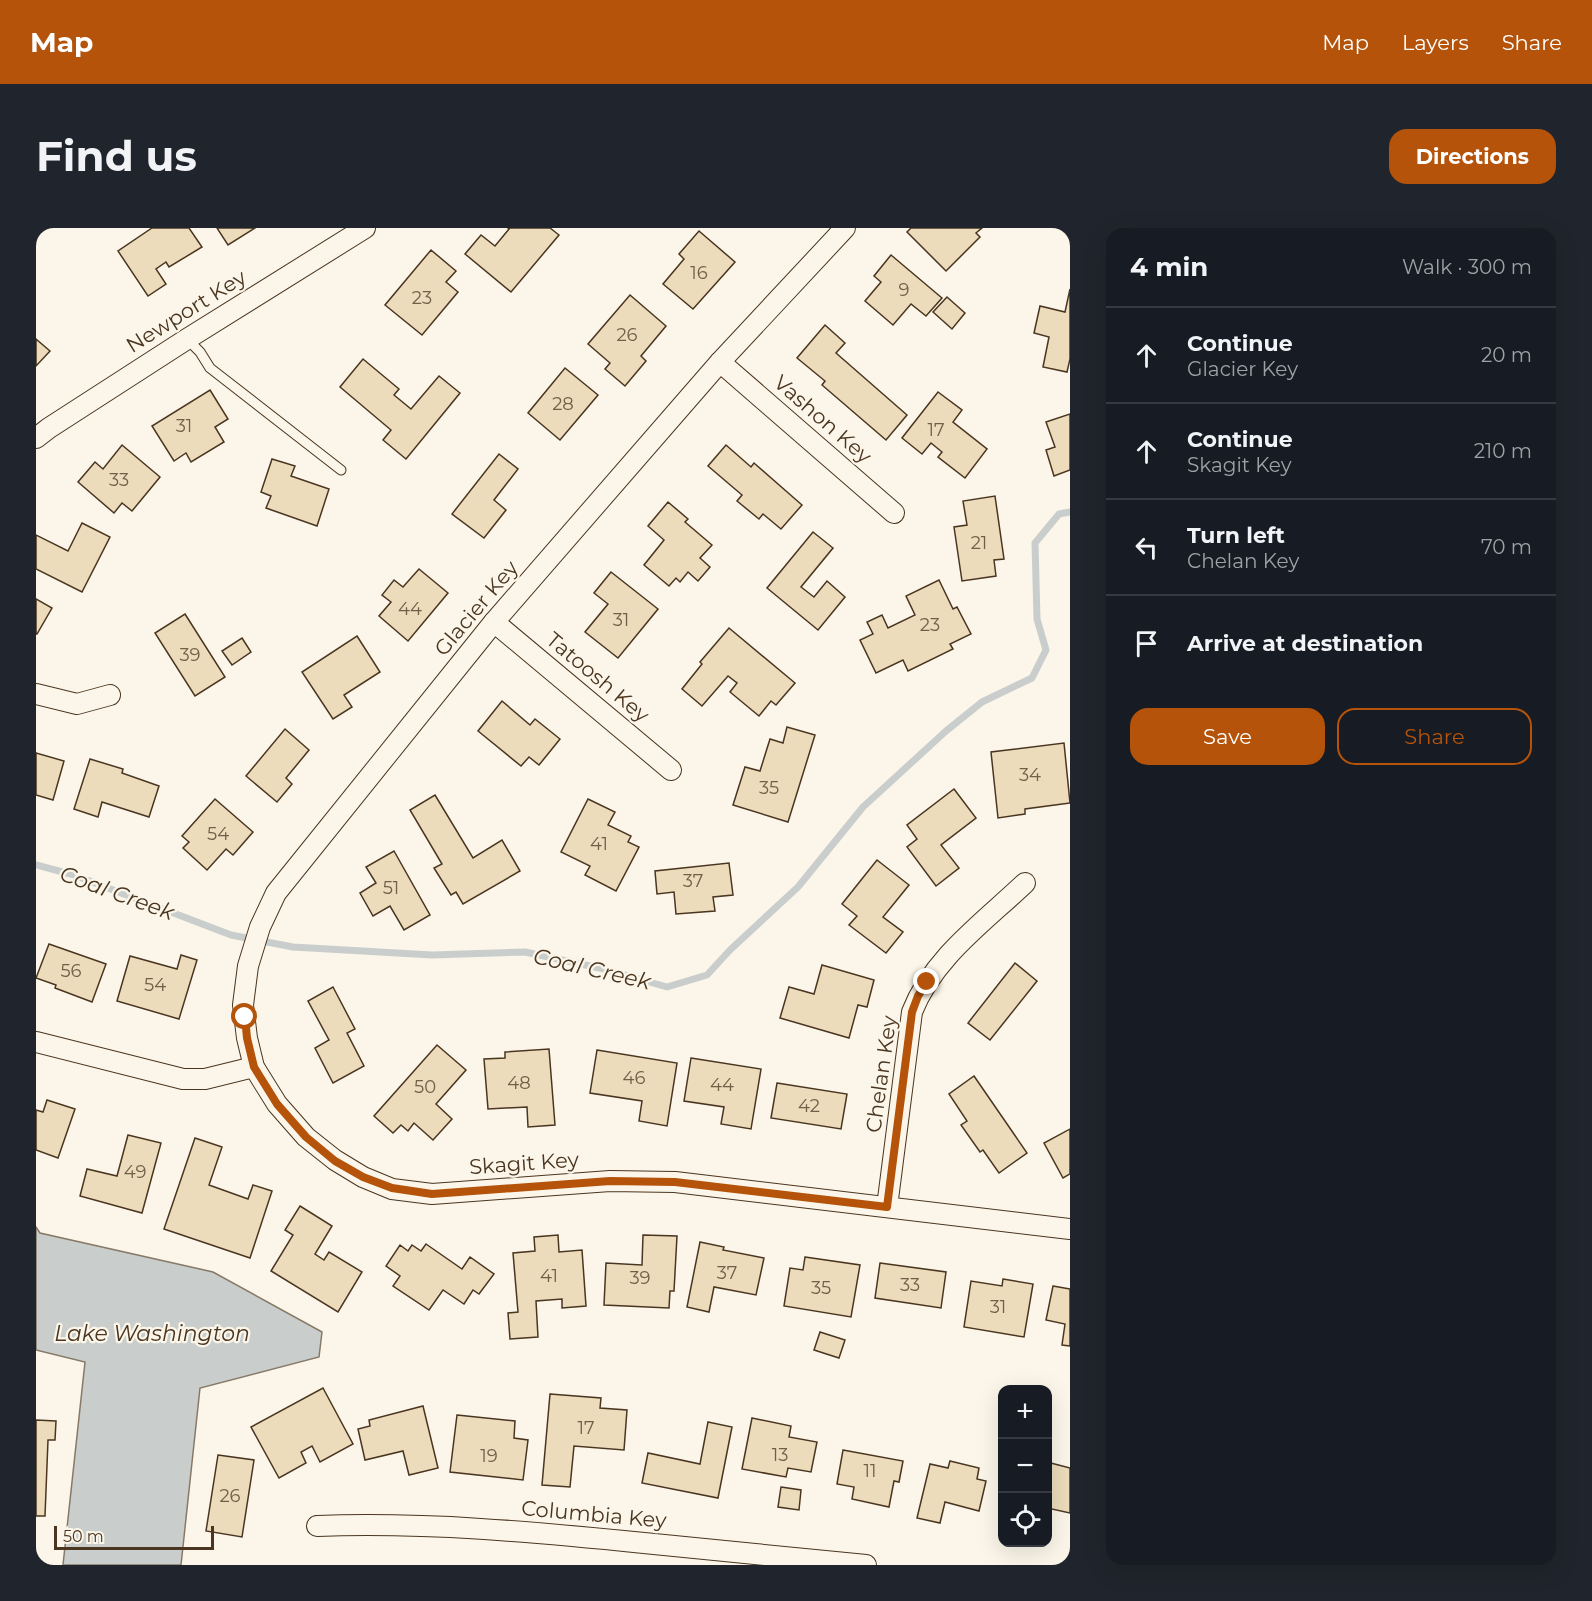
<!DOCTYPE html>
<meta charset="utf-8">
<style>
body{margin:0;font-family:Montserrat,sans-serif;background:#20242c;color:#f1f3f6}
.controls{position:absolute;right:18px;bottom:18px;display:grid;overflow:hidden;border-radius:12px;box-shadow:0 6px 24px #0002}
.controls button{width:54px;height:54px;display:grid;place-items:center;padding:0;border:0;border-bottom:2px solid #363941;background:#171b24;color:#f1f3f6;font:30px sans-serif}
.scale{position:absolute;left:18px;bottom:15px;width:160px;box-sizing:border-box;padding-left:6px;border:3px solid #4a3520;border-top:0;font-size:16px;line-height:21px;white-space:nowrap;color:#4a3520;-webkit-text-stroke:4px #fbf6e9;paint-order:stroke}
.stop{position:absolute;width:18px;height:18px;margin:-14px;border:4px solid #b45309;border-radius:50%;background:#fff}
.stop.end{background:#b45309;border-color:#fff;box-shadow:0 2px 6px #0008}
.list{margin:0;padding:0;list-style:none}
h2{display:flex;justify-content:space-between;align-items:center;height:78px;margin:0;padding:0 24px;font-size:26px}
h2 small{font-size:20px;font-weight:400;color:#9ea1a6}
.list li{display:grid;grid-template-columns:39px 1fr auto;gap:18px;align-items:center;box-sizing:border-box;height:96px;padding:0 24px;border-top:2px solid #363941}
.list b{display:block;font-size:22px;white-space:nowrap}
.list p{margin:0;font-size:20px;white-space:nowrap;color:#9ea1a6}
.list em{font-size:20px;font-style:normal;color:#9ea1a6}
.actions{display:flex;gap:12px;padding:18px 24px}
.actions a{flex:1;padding:14px 0;border:2px solid #b45309;border-radius:18px;text-align:center;font-size:21px;color:#b45309}
.actions .main{background:#b45309;color:#fff}
.icon{flex:none;width:33px;height:33px;fill:none;stroke:currentColor;stroke-width:2;stroke-linecap:round;stroke-linejoin:round}
.map{position:relative;flex:none;width:1034px;height:1337px;overflow:hidden;border-radius:18px}
header{display:flex;align-items:center;gap:36px;box-sizing:border-box;height:84px;padding:0 30px;background:#b45309;color:#fff}
header strong{font-size:28px}
nav{display:flex;gap:33px;margin-inline-start:auto;font-size:21px}
.intro{display:flex;align-items:center;justify-content:space-between;box-sizing:border-box;height:144px;padding:0 36px}
h1{margin:0;font-size:42px}
.button{padding:15px 27px;border-radius:18px;background:#b45309;color:#fff;font-size:21px;font-weight:700}
main{display:flex;gap:36px;padding:0 36px}
aside{flex:1;background:#171b24;border-radius:18px;box-shadow:0 6px 24px #0002}
.map>svg:first-child{display:block}
.water{fill:#c9cecd;stroke:#887966;stroke-width:1.5}
.lines{fill:none;stroke-linecap:round;stroke-linejoin:round}
.stream{stroke:#c9cecd;stroke-width:7}
.building{fill:#ecdcbc;stroke:#4a3520;stroke-width:1.5}
.service-casing{stroke:#4a3520;stroke-width:11}
.minor-casing{stroke:#4a3520;stroke-width:22}
.service{stroke:#fbf6e9;stroke-width:9}
.minor{stroke:#fbf6e9;stroke-width:20}
.route{stroke:#b45309;stroke-width:8}
.labels{text-anchor:middle;dominant-baseline:central;stroke-width:4.5;stroke-linejoin:round;paint-order:stroke}
.number-label{font-size:18px;fill:#725f47}
.street-label{font-size:21px;fill:#4a3520;stroke:#fbf6e9}
.water-label{font-size:22px;font-style:italic;fill:#4a3520;stroke:#fbf6e9}
</style>
<header>
<strong>Map</strong>
<nav><a>Map</a><a>Layers</a><a>Share</a></nav>
</header>
<div class="intro"><h1>Find us</h1><a class="button">Directions</a></div>
<main>
<div class="map">
<svg width="1034" height="1337" viewBox="0 0 1034 1337">
<rect width="100%" height="100%" fill="#fbf6e9"/>
<polygon class="water" points="0,999 4,1005 177,1044 286,1104 283,1129 164,1160 145,1337 27,1337 49,1134 0,1122"/>
<g class="lines">
<polyline class="stream" points="0,637 38,647 195,707 257,719 396,727 489,724 568,741 631,759 671,747 694,722 762,659 827,579 910,503 946,474 996,450 1010,422 1001,391 999,315 1023,286 1034,284"/>
</g>
<g class="building">
<polygon points="116,0 153,0 166,19 133,39 130,34 120,41 130,56 112,68 82,23"/>
<polygon points="181,0 219,0 192,17"/>
<polygon points="472,0 514,0 523,7 475,64 429,26 445,7 459,18 473,1"/>
<polygon points="875,0 946,0 940,5 944,9 910,43 871,4"/>
<polygon points="663,3 699,34 657,81 627,56 648,31 643,26"/>
<polygon points="395,22 420,43 410,54 422,64 386,107 349,77"/>
<polygon points="855,27 906,70 890,88 875,76 857,97 829,73 845,54 838,48"/>
<polygon points="1034,61 1034,131 1031,144 1007,139 1013,109 998,105 1004,78 1029,84"/>
<polygon points="594,67 630,98 605,128 610,133 589,158 569,141 574,135 552,116"/>
<polygon points="911,69 929,85 916,101 897,84"/>
<polygon points="789,97 809,115 800,125 871,187 850,212 786,157 789,153 761,130"/>
<polygon points="0,111 14,123 0,138"/>
<polygon points="327,131 363,161 358,167 375,181 403,148 424,165 370,231 347,212 355,202 304,159"/>
<polygon points="529,140 562,167 524,212 492,185"/>
<polygon points="174,162 192,191 179,199 188,214 155,234 150,225 138,233 116,198"/>
<polygon points="902,164 926,182 917,194 951,221 929,250 902,229 906,224 895,215 886,226 866,210"/>
<polygon points="1034,186 1034,242 1018,248 1010,222 1019,219 1010,194"/>
<polygon points="86,217 124,249 96,283 86,275 78,285 42,254 59,234 67,241"/>
<polygon points="690,217 715,239 718,235 766,277 745,301 727,286 723,291 701,273 706,267 672,238"/>
<polygon points="463,226 482,241 458,272 470,282 448,310 416,286"/>
<polygon points="236,231 259,238 255,248 293,261 281,298 230,280 235,268 225,264"/>
<polygon points="959,268 968,331 958,332 960,348 926,353 918,299 931,297 927,273"/>
<polygon points="632,274 652,291 649,294 676,317 664,330 674,339 662,353 652,344 644,354 640,350 633,358 608,337 628,312 612,298"/>
<polygon points="46,295 74,309 46,364 0,341 0,307 32,323"/>
<polygon points="777,304 797,320 765,359 778,369 791,353 809,369 782,402 731,360"/>
<polygon points="383,341 412,365 372,413 343,388 355,374 346,367 358,352 367,359"/>
<polygon points="575,344 622,381 582,430 549,404 572,376 558,365"/>
<polygon points="903,352 917,381 921,379 935,406 914,416 917,421 872,443 867,432 840,445 824,412 837,406 831,394 846,387 852,400 879,387 870,368"/>
<polygon points="0,371 16,380 1,406 0,406"/>
<polygon points="149,386 189,449 159,468 119,405"/>
<polygon points="693,400 759,455 740,477 735,473 723,488 694,464 701,455 692,448 666,478 646,461 666,436 664,434"/>
<polygon points="321,408 344,444 308,467 316,479 297,491 266,444"/>
<polygon points="206,410 215,424 196,437 186,423"/>
<polygon points="466,473 494,497 499,491 524,511 503,537 493,529 485,538 442,503"/>
<polygon points="751,499 779,507 752,594 697,577 709,539 724,543 734,511 747,515"/>
<polygon points="249,501 273,522 250,550 256,556 241,574 210,548"/>
<polygon points="1028,515 1034,575 989,581 989,586 962,590 955,524"/>
<polygon points="0,525 28,533 17,572 0,567"/>
<polygon points="54,531 87,541 86,545 123,558 113,589 66,574 62,589 38,581"/>
<polygon points="918,561 940,590 905,617 923,640 900,658 871,619 881,611 871,597"/>
<polygon points="399,567 437,630 466,612 484,643 427,676 420,664 415,667 398,640 406,636 374,582"/>
<polygon points="179,571 217,604 197,627 190,621 171,642 147,620 153,614 146,608"/>
<polygon points="552,571 579,584 572,597 595,608 592,614 603,619 580,663 549,647 554,638 525,624"/>
<polygon points="358,623 394,687 368,702 354,678 337,688 324,665 340,655 330,639"/>
<polygon points="841,632 873,657 847,689 867,704 850,725 813,697 821,688 806,676"/>
<polygon points="693,635 697,667 677,669 679,683 640,686 638,664 621,666 619,643"/>
<polygon points="13,716 70,736 56,774 19,760 20,757 0,750"/>
<polygon points="145,727 161,732 143,791 81,773 94,728 141,741"/>
<polygon points="979,735 1001,753 954,812 932,795"/>
<polygon points="786,737 838,752 831,779 822,777 813,810 744,790 753,759 778,766"/>
<polygon points="297,759 319,801 311,805 328,838 297,855 279,820 293,812 272,773"/>
<polygon points="401,817 430,842 400,876 416,891 397,912 378,895 372,903 365,897 357,905 338,888"/>
<polygon points="513,821 519,897 492,899 491,879 452,881 448,831 469,830 469,824"/>
<polygon points="561,822 641,835 631,898 603,893 606,873 554,865"/>
<polygon points="655,830 725,841 715,901 685,896 688,879 648,873"/>
<polygon points="938,848 991,925 963,945 947,922 944,924 925,897 931,893 913,866"/>
<polygon points="741,855 811,866 805,901 735,890"/>
<polygon points="11,872 39,881 22,930 0,922 0,882 7,884"/>
<polygon points="1034,901 1034,946 1027,950 1008,915"/>
<polygon points="92,907 125,915 106,985 44,968 51,941 81,948"/>
<polygon points="159,910 186,919 173,957 212,971 217,957 236,963 214,1030 128,1001"/>
<polygon points="264,978 296,998 279,1026 288,1032 293,1024 326,1044 302,1084 235,1043 257,1007 249,1002"/>
<polygon points="522,1007 523,1024 546,1022 550,1078 526,1080 526,1071 500,1073 502,1109 474,1111 472,1085 482,1084 477,1025 499,1023 498,1009"/>
<polygon points="607,1007 641,1008 638,1063 634,1063 633,1080 568,1077 570,1035 606,1037"/>
<polygon points="664,1014 688,1019 687,1022 728,1030 720,1067 678,1059 673,1084 651,1079"/>
<polygon points="390,1016 426,1041 434,1029 458,1046 443,1066 437,1062 428,1076 407,1062 393,1082 357,1058 364,1048 350,1038 364,1017 372,1023 376,1017 385,1023"/>
<polygon points="769,1029 824,1037 815,1089 748,1078 754,1040 767,1042"/>
<polygon points="844,1035 910,1044 905,1080 839,1070"/>
<polygon points="967,1051 997,1056 988,1109 928,1099 935,1053 966,1058"/>
<polygon points="1017,1058 1034,1061 1034,1118 1026,1117 1029,1096 1010,1092"/>
<polygon points="784,1104 809,1112 803,1130 778,1122"/>
<polygon points="287,1160 317,1216 284,1234 276,1218 265,1224 270,1235 243,1250 215,1199"/>
<polygon points="514,1166 565,1170 564,1180 591,1182 588,1222 538,1218 534,1259 506,1257"/>
<polygon points="387,1178 402,1240 373,1247 367,1223 329,1232 322,1201 334,1198 333,1192"/>
<polygon points="421,1187 479,1193 478,1210 492,1212 487,1252 414,1244"/>
<polygon points="716,1190 755,1198 753,1209 781,1214 775,1244 752,1240 750,1249 706,1241"/>
<polygon points="0,1192 20,1193 19,1212 12,1212 9,1288 0,1288"/>
<polygon points="672,1194 696,1199 682,1270 606,1255 612,1225 664,1236"/>
<polygon points="807,1222 867,1233 863,1254 858,1253 853,1279 816,1271 818,1259 801,1256"/>
<polygon points="182,1227 218,1232 206,1309 170,1303"/>
<polygon points="914,1233 943,1240 941,1251 950,1253 943,1283 909,1274 904,1295 881,1290 894,1236 912,1240"/>
<polygon points="1011,1234 1034,1240 1034,1285 1011,1280"/>
<polygon points="745,1259 765,1262 763,1282 742,1279"/>
</g>
<g class="lines">
<g class="service-casing">
<polyline id="service" points="151,111 164,124 174,140 305,242"/>
</g>
<g class="minor-casing">
<g id="minor">
<polyline points="809,0 684,134 458,394 240,665 224,699 212,738 207,777 211,810 218,839 241,876 270,909 299,932 327,949 356,961 396,966 574,953 639,954 1034,1001"/>
<polyline points="684,134 858,285"/>
<polyline points="0,210 13,200 151,111 329,0"/>
<polyline points="458,394 635,542"/>
<polyline points="0,466 41,476 74,467"/>
<polyline points="0,814 147,851 169,851 218,839"/>
<path d="M851 979 876 784C897 730 948 694 989 655"/>
<path d="M281 1298C390 1294 499 1304 608 1315 682 1322 756 1330 830 1337"/>
</g>
</g>
<use href="#service" class="service"/>
<use href="#minor" class="minor"/>
</g>
<g class="lines">
<polyline class="route" points="209,789 211,810 218,839 241,876 270,909 299,933 327,949 356,960 396,966 574,953 639,954 851,979 876,784 882,768 891,754"/>
</g>
<g class="labels">
<g class="number-label">
<text x="663" y="45">16</text>
<text x="868" y="62">9</text>
<text x="386" y="70">23</text>
<text x="591" y="107">26</text>
<text x="527" y="176">28</text>
<text x="148" y="198">31</text>
<text x="900" y="202">17</text>
<text x="83" y="252">33</text>
<text x="943" y="315">21</text>
<text x="374" y="381">44</text>
<text x="585" y="392">31</text>
<text x="894" y="397">23</text>
<text x="154" y="427">39</text>
<text x="994" y="547">34</text>
<text x="733" y="560">35</text>
<text x="182" y="606">54</text>
<text x="563" y="616">41</text>
<text x="657" y="653">37</text>
<text x="355" y="660">51</text>
<text x="35" y="743">56</text>
<text x="119" y="757">54</text>
<text x="598" y="850">46</text>
<text x="483" y="855">48</text>
<text x="686" y="857">44</text>
<text x="389" y="859">50</text>
<text x="773" y="878">42</text>
<text x="99" y="944">49</text>
<text x="691" y="1045">37</text>
<text x="513" y="1048">41</text>
<text x="604" y="1050">39</text>
<text x="874" y="1057">33</text>
<text x="785" y="1060">35</text>
<text x="962" y="1079">31</text>
<text x="550" y="1200">17</text>
<text x="744" y="1227">13</text>
<text x="453" y="1228">19</text>
<text x="834" y="1243">11</text>
<text x="194" y="1268">26</text>
</g>
<g class="street-label">
<text transform="translate(150 83) rotate(-32)">Newport Key</text>
<text transform="translate(787 191) rotate(41)">Vashon Key</text>
<text transform="translate(440 380) rotate(-50)">Glacier Key</text>
<text transform="translate(562 449) rotate(40)">Tatoosh Key</text>
<text transform="translate(845 846) rotate(-82)">Chelan Key</text>
<text transform="translate(488 935) rotate(-4)">Skagit Key</text>
<text transform="translate(558 1286) rotate(5)">Columbia Key</text>
</g>
<g class="water-label">
<text transform="translate(81 665) rotate(20)">Coal Creek</text>
<text transform="translate(556 741) rotate(13)">Coal Creek</text>
<text x="116" y="1105">Lake Washington</text>
</g>
</g>
</svg>
<div class="controls">
<button>+</button>
<button>−</button>
<button><svg class="icon" aria-label="locate" viewBox="0 0 24 24"><circle cx="12" cy="12" r="6"/><path d="M12 2v4M12 18v4M2 12h4M18 12h4"/></svg></button>
</div>
<div class="scale">50 m</div>
<div class="stop" style="left:209px;top:789px"></div>
<div class="stop end" style="left:891px;top:754px"></div>
</div>
<aside>
<h2>4 min<small>Walk · 300 m</small></h2>
<ul class="list">
<li><svg class="icon" aria-label="ahead" viewBox="0 0 24 24"><path d="M12 20V5M6 11l6-6 6 6"/></svg><div><b>Continue</b><p>Glacier Key</p></div><em>20 m</em></li>
<li><svg class="icon" aria-label="ahead" viewBox="0 0 24 24"><path d="M12 20V5M6 11l6-6 6 6"/></svg><div><b>Continue</b><p>Skagit Key</p></div><em>210 m</em></li>
<li><svg class="icon" aria-label="left" viewBox="0 0 24 24"><path d="M17 20v-9H6M10 6l-5 5 5 5"/></svg><div><b>Turn left</b><p>Chelan Key</p></div><em>70 m</em></li>
<li><svg class="icon" aria-label="arrive" viewBox="0 0 24 24"><path d="M6 21V4h12l-3 4 3 4H6"/></svg><div><b>Arrive at destination</b></div></li>
</ul>
<div class="actions"><a class="main">Save</a><a>Share</a></div>
</aside>
</main>
